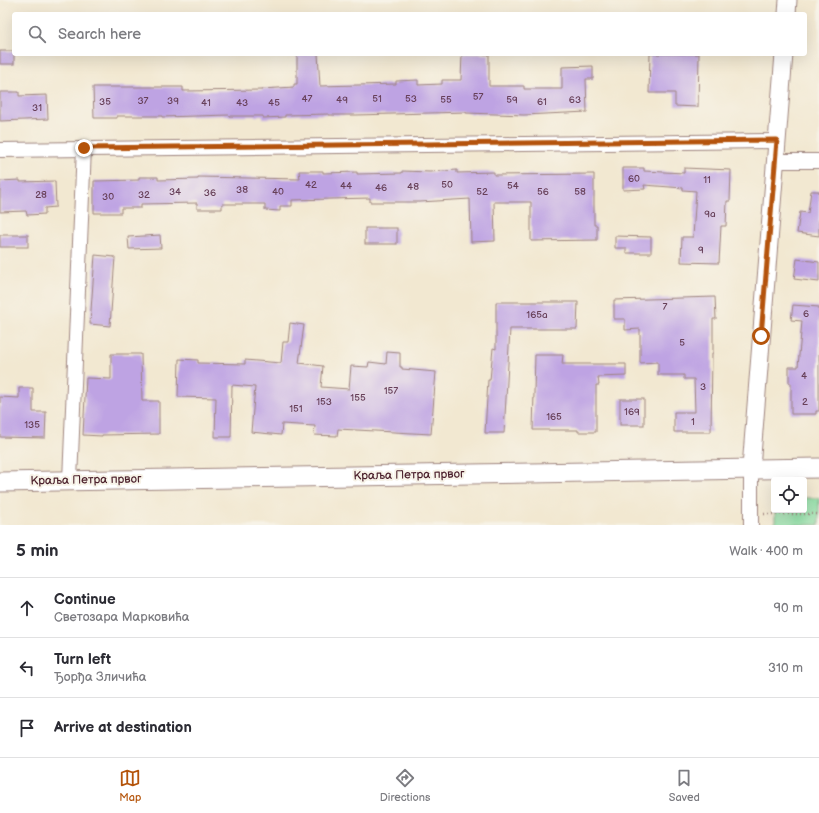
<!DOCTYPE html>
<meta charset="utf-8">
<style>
body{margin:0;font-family:"Balsamiq Sans",sans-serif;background:#f2f2f3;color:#2b2b33}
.controls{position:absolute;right:12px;bottom:12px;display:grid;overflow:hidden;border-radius:4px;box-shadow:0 4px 16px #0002}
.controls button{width:36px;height:36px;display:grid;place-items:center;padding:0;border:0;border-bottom:1px solid #e1e1e2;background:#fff;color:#2b2b33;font:20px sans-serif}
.stop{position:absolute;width:12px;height:12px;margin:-9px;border:3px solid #b45309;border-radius:50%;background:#fff}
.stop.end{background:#b45309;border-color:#fff;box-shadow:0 1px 4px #0008}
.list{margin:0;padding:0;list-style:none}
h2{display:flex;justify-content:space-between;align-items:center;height:52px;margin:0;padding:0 16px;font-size:17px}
h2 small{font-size:13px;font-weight:400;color:#7c7c81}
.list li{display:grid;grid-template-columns:26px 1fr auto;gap:12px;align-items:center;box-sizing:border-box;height:60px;padding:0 16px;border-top:1px solid #e1e1e2}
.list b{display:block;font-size:15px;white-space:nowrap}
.list p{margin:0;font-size:13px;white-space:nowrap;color:#7c7c81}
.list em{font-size:13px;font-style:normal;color:#7c7c81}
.icon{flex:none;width:22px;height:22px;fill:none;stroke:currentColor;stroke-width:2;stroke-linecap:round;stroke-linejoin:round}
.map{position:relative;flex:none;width:819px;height:525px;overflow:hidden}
.search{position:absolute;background:#fff;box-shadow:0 4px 16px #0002;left:12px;right:12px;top:12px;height:44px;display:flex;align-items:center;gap:10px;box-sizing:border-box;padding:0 14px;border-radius:4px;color:#7c7c81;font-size:15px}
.sheet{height:232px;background:#fff}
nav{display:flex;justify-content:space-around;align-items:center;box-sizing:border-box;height:56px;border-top:1px solid #e1e1e2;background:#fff;font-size:11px;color:#7c7c81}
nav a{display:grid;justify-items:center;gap:2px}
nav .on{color:#b45309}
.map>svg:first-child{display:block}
.green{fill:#86dda1;stroke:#687e66}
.building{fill:#bea3e3}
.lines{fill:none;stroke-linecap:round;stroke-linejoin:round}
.minor-casing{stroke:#9e847e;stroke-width:16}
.tertiary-casing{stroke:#9e847e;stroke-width:19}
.secondary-casing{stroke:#9e847e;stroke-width:21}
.path{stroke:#9e847e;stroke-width:2.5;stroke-dasharray:1 3;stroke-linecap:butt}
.minor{stroke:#fff;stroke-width:14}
.tertiary{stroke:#fff;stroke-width:17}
.secondary{stroke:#fff;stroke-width:19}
.route{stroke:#b45309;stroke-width:5}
.labels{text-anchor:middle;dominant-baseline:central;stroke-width:4;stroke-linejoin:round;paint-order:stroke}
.number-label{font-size:10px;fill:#674059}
.street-label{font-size:12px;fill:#4a1f2b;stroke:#f7f3e8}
</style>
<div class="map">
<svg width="819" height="525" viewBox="0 0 819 525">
<rect width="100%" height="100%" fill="#f7f3e8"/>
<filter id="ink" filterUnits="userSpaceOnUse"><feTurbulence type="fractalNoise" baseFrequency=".025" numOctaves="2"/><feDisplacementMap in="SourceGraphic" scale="8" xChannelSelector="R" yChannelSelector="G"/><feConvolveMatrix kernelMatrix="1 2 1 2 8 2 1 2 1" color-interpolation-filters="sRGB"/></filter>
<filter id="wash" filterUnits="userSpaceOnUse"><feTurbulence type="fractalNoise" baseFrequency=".012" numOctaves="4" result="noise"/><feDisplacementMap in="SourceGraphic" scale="16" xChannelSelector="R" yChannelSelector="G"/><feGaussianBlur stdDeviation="0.9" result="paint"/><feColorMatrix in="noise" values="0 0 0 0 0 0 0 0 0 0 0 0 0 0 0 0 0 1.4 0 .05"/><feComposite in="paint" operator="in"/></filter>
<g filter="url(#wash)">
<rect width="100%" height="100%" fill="#f2e8d1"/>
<polygon class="green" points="804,498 819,498 819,525 775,525 775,510 804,510"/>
<g id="blocks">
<g class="building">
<rect x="0" y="51" width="14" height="13"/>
<polygon points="297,54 318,54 320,86 396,84 396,81 418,80 418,85 442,84 442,80 461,80 462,54 489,54 489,86 524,86 524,89 562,89 562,67 593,66 593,79 586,79 587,112 524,115 466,113 466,112 356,115 329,115 329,114 285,115 285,117 263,118 263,116 229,116 229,115 162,117 162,116 117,116 117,118 94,118 93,87 183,87 183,91 262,90 262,89 294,87 294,84 297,84"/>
<polygon points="650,54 699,54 698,107 675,106 675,93 649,93"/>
<polygon points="0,92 19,92 19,96 47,95 48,119 0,121"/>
<polygon points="623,168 644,168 644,171 684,173 684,168 731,170 730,201 727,201 726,226 721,226 719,263 681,262 682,237 693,237 696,191 683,190 683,188 644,185 645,189 623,190"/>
<polygon points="457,170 457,173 494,172 494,175 594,174 594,225 597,225 597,240 531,241 531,202 494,202 495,241 471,242 470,199 420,202 370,202 370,198 292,200 292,206 280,206 280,211 265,210 265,204 222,204 222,209 197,209 197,203 141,204 141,208 121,208 121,213 94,213 94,181 139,180 139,177 158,177 158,180 198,179 198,177 300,179 299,171 323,171 323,173 357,172 357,174 402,173 402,171 430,172"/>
<polygon points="20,180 20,182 55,181 56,207 45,208 45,214 27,215 26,211 0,212 0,181"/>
<polygon points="811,191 819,191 819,236 797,233 800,212 808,213"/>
<rect x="365" y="228" width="32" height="16"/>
<rect x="0" y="235" width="28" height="12"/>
<polygon points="160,235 161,248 129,249 128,237"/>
<polygon points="615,236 651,237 651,253 626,253 626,248 615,248"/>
<polygon points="95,255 115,257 110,326 90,324"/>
<polygon points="797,259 819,262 819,282 794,279"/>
<polygon points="715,297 716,319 713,319 713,353 712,353 711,432 674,432 674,412 695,412 694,379 684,379 684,375 658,375 658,362 640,363 640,329 625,330 625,319 614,319 614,300"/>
<polygon points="496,302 578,302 577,329 510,329 504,433 485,433 488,380 490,380 493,348 496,349"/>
<polygon points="793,305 819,307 819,411 816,411 816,414 791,414 791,383 789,383 789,367 798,367 802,321 791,320"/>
<polygon points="290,323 304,325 299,363 323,366 321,387 349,389 351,366 368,367 369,362 386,364 387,352 400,353 400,367 402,367 402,369 436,372 431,434 338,429 337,436 314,435 315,426 282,424 281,435 251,432 255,387 232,385 231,437 215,437 216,398 178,397 179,359 198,360 198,363 245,364 245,360 281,363 283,342 288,342"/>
<polygon points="111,354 141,354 142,401 159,401 159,434 102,435 102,436 83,435 86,378 111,379"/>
<polygon points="535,355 563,355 562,364 626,364 626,376 598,377 599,385 596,385 596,432 578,432 578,430 533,430"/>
<polygon points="19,388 33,388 33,412 46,412 45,438 0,437 0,397 19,398"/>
<rect x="620" y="399" width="24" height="26"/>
</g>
</g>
</g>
<g filter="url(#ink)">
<use href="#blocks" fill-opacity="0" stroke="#9e847e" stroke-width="1"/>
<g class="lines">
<g class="minor-casing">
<g id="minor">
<polyline points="0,150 777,141"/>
<polyline points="775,161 819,161"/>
<polyline points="751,468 751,525"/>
<polyline points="70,480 84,148"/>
</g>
</g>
<g class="tertiary-casing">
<g id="tertiary">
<polyline points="787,14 788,0"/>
<polyline points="751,468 784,54"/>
</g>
</g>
<g class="secondary-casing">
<polyline id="secondary" points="0,482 819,468"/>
</g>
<polyline class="path" points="764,514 819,514"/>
<use href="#minor" class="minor"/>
<use href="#tertiary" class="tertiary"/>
<use href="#secondary" class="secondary"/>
</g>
</g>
<g class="lines" filter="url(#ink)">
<polyline class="route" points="84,148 777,140 761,336"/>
</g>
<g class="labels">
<g class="number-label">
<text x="478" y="97">57</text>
<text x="307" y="99">47</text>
<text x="377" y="99">51</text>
<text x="411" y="99">53</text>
<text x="342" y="100">49</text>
<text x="446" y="100">55</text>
<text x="512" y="100">59</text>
<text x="575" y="100">63</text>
<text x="143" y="101">37</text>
<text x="173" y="101">39</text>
<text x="105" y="102">35</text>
<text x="542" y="102">61</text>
<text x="206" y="103">41</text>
<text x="242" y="103">43</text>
<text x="274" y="103">45</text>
<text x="37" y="108">31</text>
<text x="634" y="179">60</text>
<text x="707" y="180">11</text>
<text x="311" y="185">42</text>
<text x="447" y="185">50</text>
<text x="346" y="186">44</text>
<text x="513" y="186">54</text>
<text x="413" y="187">48</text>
<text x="381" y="188">46</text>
<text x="242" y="190">38</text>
<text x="175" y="192">34</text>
<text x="278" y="192">40</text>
<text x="482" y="192">52</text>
<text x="543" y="192">56</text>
<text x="580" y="192">58</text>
<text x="210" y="193">36</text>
<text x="41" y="195">28</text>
<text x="144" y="195">32</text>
<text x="108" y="197">30</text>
<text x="710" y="214">9a</text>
<text x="701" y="250">9</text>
<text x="665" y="307">7</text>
<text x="806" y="314">6</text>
<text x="537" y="315">165a</text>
<text x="682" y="343">5</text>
<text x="804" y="376">4</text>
<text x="703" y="387">3</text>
<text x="391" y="391">157</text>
<text x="358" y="398">155</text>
<text x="324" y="402">153</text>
<text x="805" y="402">2</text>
<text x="296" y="409">151</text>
<text x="632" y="412">169</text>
<text x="554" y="417">165</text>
<text x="693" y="422">1</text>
<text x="32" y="425">135</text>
</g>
<g class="street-label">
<text transform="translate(409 475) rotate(-1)">Краља Петра првог</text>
<text transform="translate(86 480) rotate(-1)">Краља Петра првог</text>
</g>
</g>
</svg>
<div class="controls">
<button><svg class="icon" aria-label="locate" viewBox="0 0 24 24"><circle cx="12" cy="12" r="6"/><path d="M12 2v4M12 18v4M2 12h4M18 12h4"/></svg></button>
</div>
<div class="stop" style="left:761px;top:336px"></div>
<div class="stop end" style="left:84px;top:148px"></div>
<div class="search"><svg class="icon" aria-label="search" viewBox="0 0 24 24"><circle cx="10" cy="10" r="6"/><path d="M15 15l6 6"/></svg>Search here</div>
</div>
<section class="sheet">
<h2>5 min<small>Walk · 400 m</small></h2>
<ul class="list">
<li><svg class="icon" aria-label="ahead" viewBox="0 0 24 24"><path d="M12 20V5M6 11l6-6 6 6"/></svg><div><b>Continue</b><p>Светозара Марковића</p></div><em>90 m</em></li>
<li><svg class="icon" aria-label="left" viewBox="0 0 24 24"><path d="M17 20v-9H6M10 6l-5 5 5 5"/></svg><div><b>Turn left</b><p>Ђорђа Зличића</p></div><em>310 m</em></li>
<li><svg class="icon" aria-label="arrive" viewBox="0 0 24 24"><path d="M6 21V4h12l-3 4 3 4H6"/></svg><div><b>Arrive at destination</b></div></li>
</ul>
</section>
<nav>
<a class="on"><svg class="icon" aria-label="map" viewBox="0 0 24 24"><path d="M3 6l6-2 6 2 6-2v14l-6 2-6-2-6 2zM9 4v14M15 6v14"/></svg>Map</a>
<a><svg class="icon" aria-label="directions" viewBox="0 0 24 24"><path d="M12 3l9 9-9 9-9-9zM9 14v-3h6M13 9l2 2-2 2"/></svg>Directions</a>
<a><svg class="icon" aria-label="saved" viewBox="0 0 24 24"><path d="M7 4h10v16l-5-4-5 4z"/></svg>Saved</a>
</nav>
